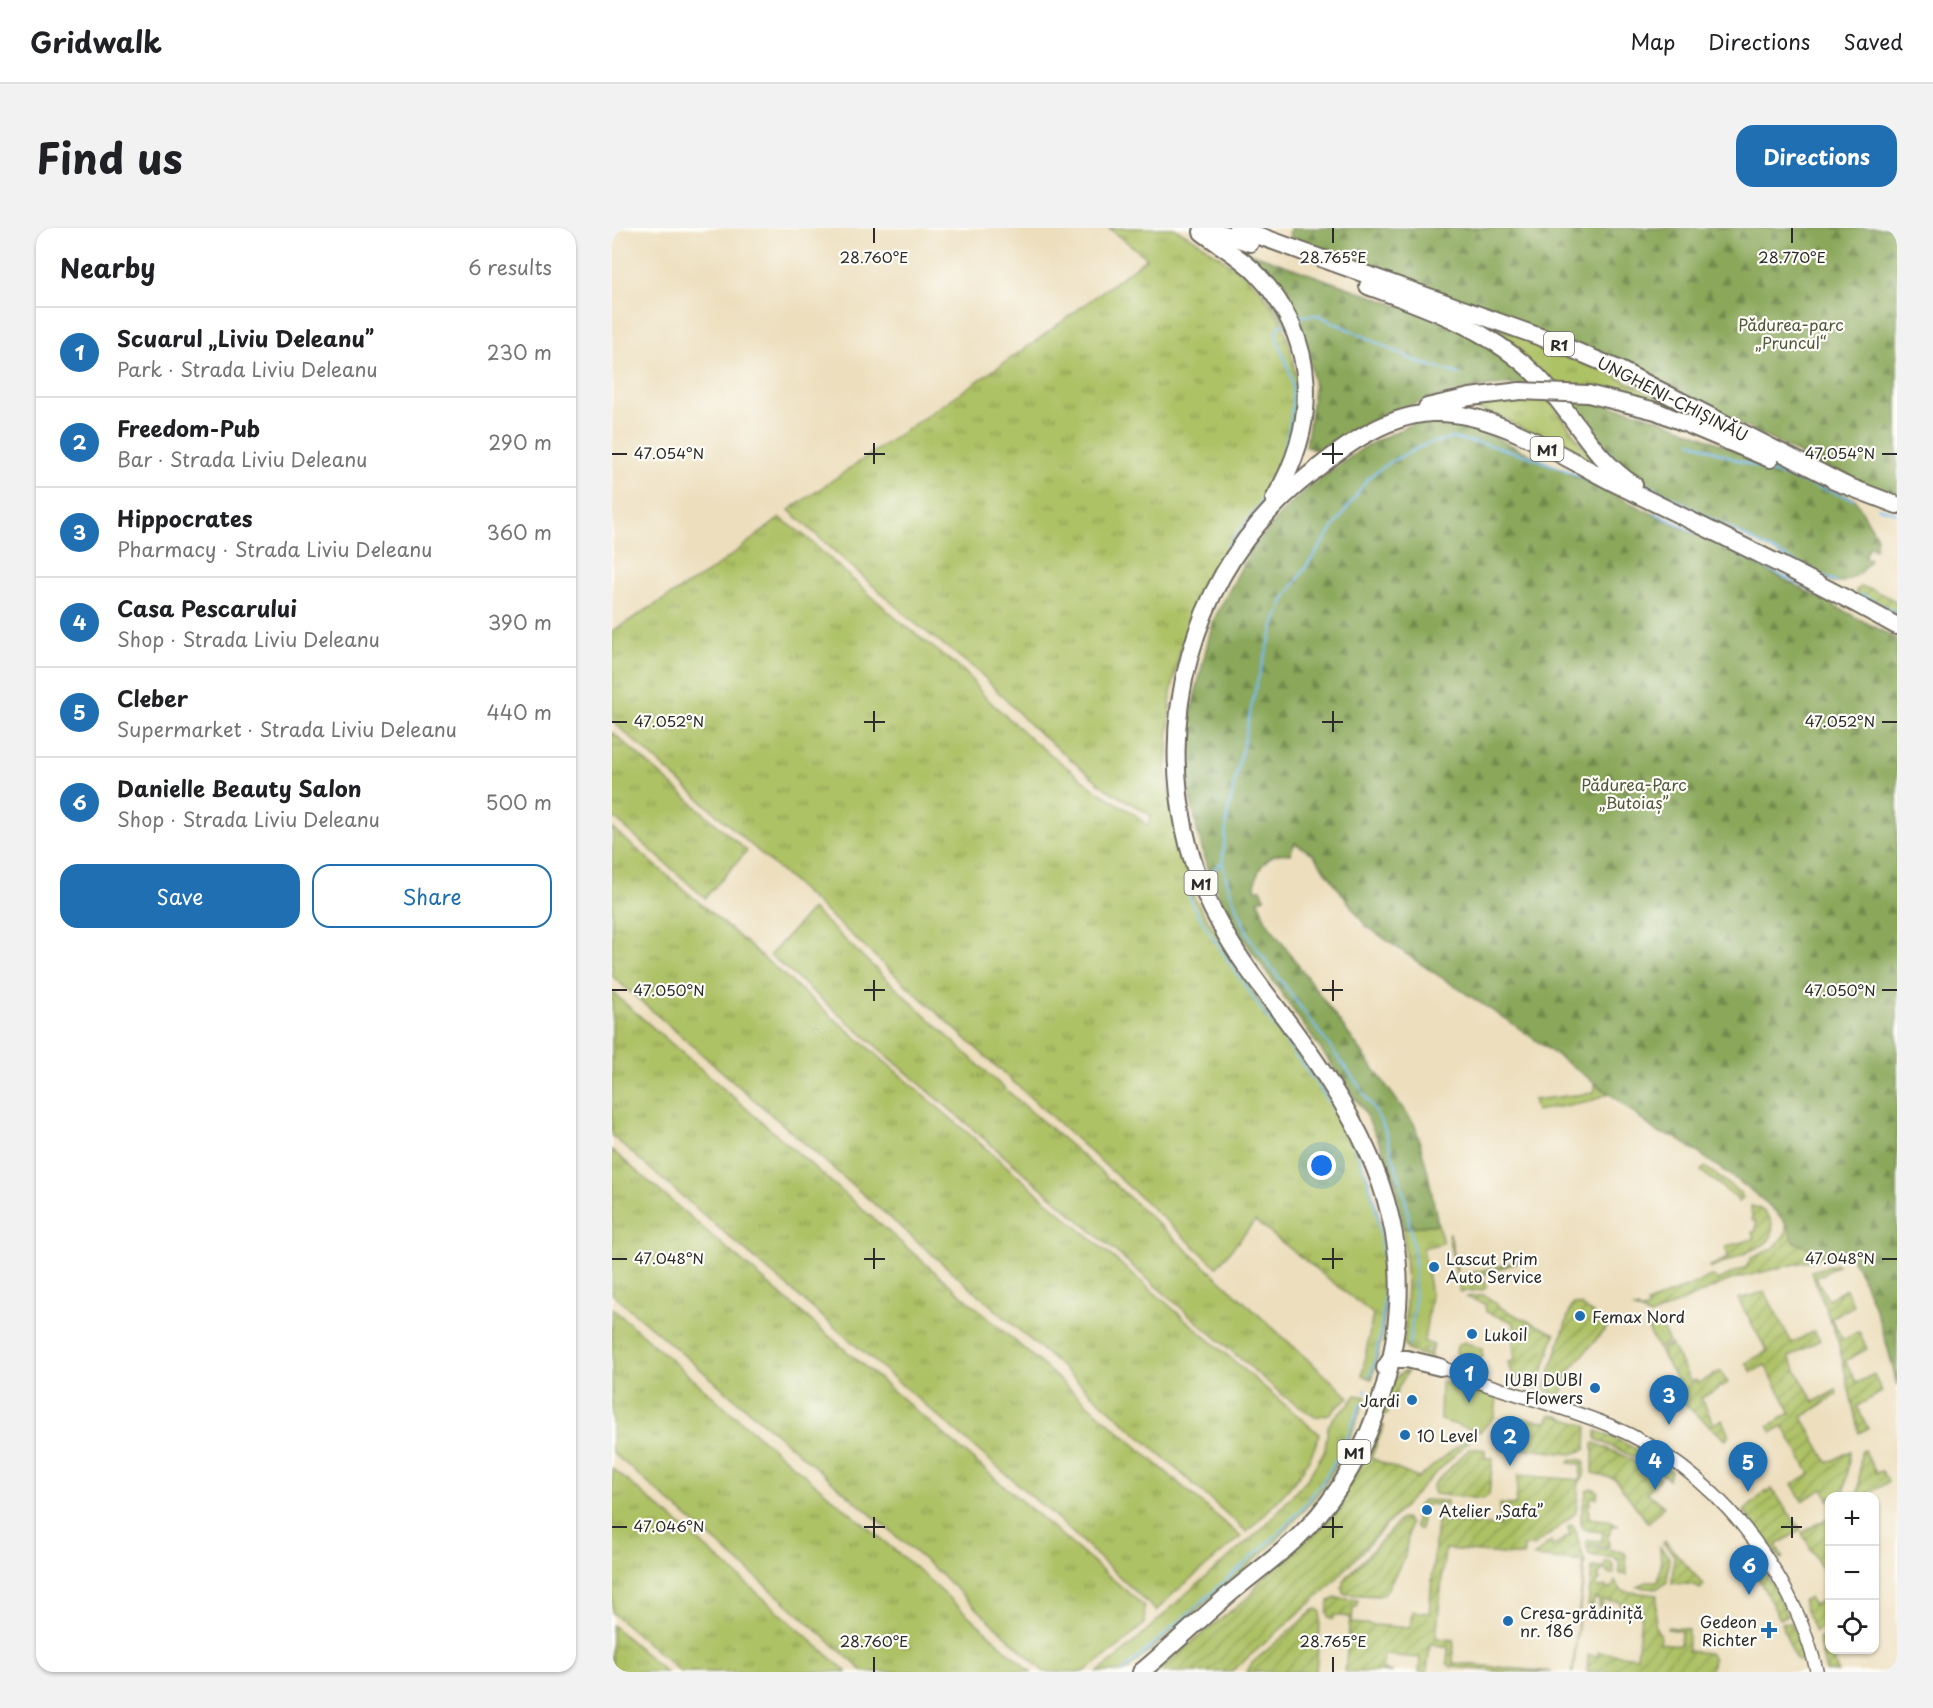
<!DOCTYPE html>
<meta charset="utf-8">
<style>
body{margin:0;font-family:"Playpen Sans",sans-serif;background:#f2f2f2;color:#202124}
.controls{position:absolute;right:18px;bottom:18px;display:grid;overflow:hidden;border-radius:12px;box-shadow:0 2px 4px #0004}
.controls button{width:54px;height:54px;display:grid;place-items:center;padding:0;border:0;border-bottom:2px solid #e0e0e0;background:#fff;color:#202124;font:30px sans-serif}
.you{position:absolute;left:710px;top:938px;width:21px;height:21px;margin:-15px;border:4px solid #fff;border-radius:50%;background:#1a73e8;box-shadow:0 0 0 9px #1a73e833}
.badge{display:grid;place-items:center;width:39px;height:39px;border-radius:50%;background:#1f6fb2;color:#fff;font-size:20px;font-weight:700}
.pin{position:absolute;translate:-50% -50px;filter:drop-shadow(0 2px 3px #0008)}
.pin::after{content:'';position:absolute;top:32px;width:21px;height:18px;background:inherit;clip-path:polygon(0 0,100% 0,50% 100%)}
.list{margin:0;padding:0;list-style:none}
h2{display:flex;justify-content:space-between;align-items:center;height:78px;margin:0;padding:0 24px;font-size:26px}
h2 small{font-size:20px;font-weight:400;color:#757577}
.list li{display:grid;grid-template-columns:39px 1fr auto;gap:18px;align-items:center;box-sizing:border-box;height:90px;padding:0 24px;border-top:2px solid #e0e0e0}
.list b{display:block;font-size:22px;white-space:nowrap}
.list p{margin:0;font-size:20px;white-space:nowrap;color:#757577}
.list em{font-size:20px;font-style:normal;color:#757577}
.actions{display:flex;gap:12px;padding:18px 24px}
.actions a{flex:1;padding:14px 0;border:2px solid #1f6fb2;border-radius:18px;text-align:center;font-size:21px;color:#1f6fb2}
.actions .main{background:#1f6fb2;color:#fff}
.icon{flex:none;width:33px;height:33px;fill:none;stroke:currentColor;stroke-width:2;stroke-linecap:round;stroke-linejoin:round}
.map{position:relative;flex:none;width:1285px;height:1444px;overflow:hidden;border-radius:18px}
header{display:flex;align-items:center;gap:36px;box-sizing:border-box;height:84px;padding:0 30px;background:#fff;border-bottom:2px solid #e0e0e0}
header strong{font-size:28px}
nav{display:flex;gap:33px;margin-inline-start:auto;font-size:21px}
.intro{display:flex;align-items:center;justify-content:space-between;box-sizing:border-box;height:144px;padding:0 36px}
h1{margin:0;font-size:42px}
.button{padding:15px 27px;border-radius:18px;background:#1f6fb2;color:#fff;font-size:21px;font-weight:700}
main{display:flex;gap:36px;padding:0 36px}
aside{flex:1;background:#fff;border-radius:18px;box-shadow:0 2px 4px #0004}
.map>svg:first-child{display:block}
.grass{fill:url(#grass-tufts);stroke:#6c7648;stroke-width:1.5}
.forest{fill:url(#forest-firs);stroke:#5a6942;stroke-width:1.5}
.park{fill:#adc165;stroke:#6c7648;stroke-width:1.5}
.garden{fill:url(#garden-furrows);stroke:#6c7648;stroke-width:1.5}
.lines{fill:none;stroke-linecap:round;stroke-linejoin:round}
.stream{stroke:#79bef0;stroke-width:2}
.secondary-casing{stroke:#6f6a5e;stroke-width:15}
.highway-casing{stroke:#6f6a5e;stroke-width:20}
.secondary{stroke:#fff;stroke-width:12}
.highway{stroke:#fff;stroke-width:16}
.highway-bridge-casing{stroke:#6f6a5e;stroke-width:20;stroke-linecap:butt}
.highway-bridge{stroke:#fff;stroke-width:16}
.ticks{fill:none;stroke:#2b2b2b;stroke-width:2}
.poi-dot{fill:#1f6fb2;stroke:#fdfcf7;stroke-width:2}
.labels{text-anchor:middle;dominant-baseline:central;stroke-width:4.5;stroke-linejoin:round;paint-order:stroke}
.shield{fill:#fdfcf7;stroke:#6a6a68;stroke-width:1.5}
.shield-label{font-size:15px;font-weight:bold;fill:#2b2b2b}
.park-label{font-size:16px;fill:#52583c;stroke:#fdfcf7}
.street-label{font-size:16px;fill:#2b2b2b;stroke:#fdfcf7}
.poi-label{font-size:16px;fill:#2b2b2b;stroke:#fdfcf7;text-anchor:start}
.ticks-label{font-size:15px;text-anchor:middle;fill:#2b2b2b;stroke:#fdfcf7;stroke-width:4.5;stroke-linejoin:round;paint-order:stroke}
</style>
<header>
<strong>Gridwalk</strong>
<nav><a>Map</a><a>Directions</a><a>Saved</a></nav>
</header>
<div class="intro"><h1>Find us</h1><a class="button">Directions</a></div>
<main>
<aside>
<h2>Nearby<small>6 results</small></h2>
<ul class="list">
<li><span class="badge">1</span><div><b>Scuarul „Liviu Deleanu”</b><p>Park · Strada Liviu Deleanu</p></div><em>230 m</em></li>
<li><span class="badge">2</span><div><b>Freedom-Pub</b><p>Bar · Strada Liviu Deleanu</p></div><em>290 m</em></li>
<li><span class="badge">3</span><div><b>Hippocrates</b><p>Pharmacy · Strada Liviu Deleanu</p></div><em>360 m</em></li>
<li><span class="badge">4</span><div><b>Casa Pescarului</b><p>Shop · Strada Liviu Deleanu</p></div><em>390 m</em></li>
<li><span class="badge">5</span><div><b>Cleber</b><p>Supermarket · Strada Liviu Deleanu</p></div><em>440 m</em></li>
<li><span class="badge">6</span><div><b>Danielle Beauty Salon</b><p>Shop · Strada Liviu Deleanu</p></div><em>500 m</em></li>
</ul>
<div class="actions"><a class="main">Save</a><a>Share</a></div>
</aside>
<div class="map">
<svg width="1285" height="1444" viewBox="0 0 1285 1444">
<defs>
<pattern id="grass-tufts" width="24" height="20" patternUnits="userSpaceOnUse" patternTransform="scale(1.5)"><rect width="24" height="20" fill="#adc165"/><path d="M3 7l-1-3M5 7V3M7 7l1-3M15 17l-1-3M17 17v-4M19 17l1-3" fill="none" stroke="#8d9d53"/></pattern>
<pattern id="forest-firs" width="22" height="20" patternUnits="userSpaceOnUse" patternTransform="scale(1.5)"><rect width="22" height="20" fill="#8aa75a"/><path d="M5 1l3.5 6h-7zM16 11l3.5 6h-7z" fill="#71884b"/></pattern>
<pattern id="garden-furrows" width="10" height="10" patternUnits="userSpaceOnUse" patternTransform="scale(1.5)"><rect width="10" height="10" fill="#adc165"/><path d="M-1 1l2-2M0 10L10 0M9 11l2-2" fill="none" stroke="#8d9d53"/></pattern>
</defs>
<rect width="100%" height="100%" fill="#fdfcf7"/>
<filter id="ink" filterUnits="userSpaceOnUse"><feTurbulence type="fractalNoise" baseFrequency=".0167" numOctaves="2"/><feDisplacementMap in="SourceGraphic" scale="12" xChannelSelector="R" yChannelSelector="G"/><feConvolveMatrix kernelMatrix="1 2 1 2 8 2 1 2 1" color-interpolation-filters="sRGB"/></filter>
<filter id="wash" filterUnits="userSpaceOnUse"><feTurbulence type="fractalNoise" baseFrequency=".008" numOctaves="4" result="noise"/><feDisplacementMap in="SourceGraphic" scale="24" xChannelSelector="R" yChannelSelector="G"/><feGaussianBlur stdDeviation="1.35" result="paint"/><feColorMatrix in="noise" values="0 0 0 0 0 0 0 0 0 0 0 0 0 0 0 0 0 1.4 0 .05"/><feComposite in="paint" operator="in"/></filter>
<g filter="url(#wash)">
<rect width="100%" height="100%" fill="#eddfbe"/>
<g class="grass">
<polygon points="497,0 562,0 584,12 636,49 651,65 669,93 678,116 685,157 682,203 669,245 651,274 621,314 602,343 585,378 568,424 559,465 555,541 559,581 582,670 655,784 710,859 741,912 757,954 766,986 773,1036 773,1082 770,1109 760,1151 750,1147 761,1086 643,993 605,1039 202,673 0,493 0,403 100,342 168,290 193,308 286,392 354,445 373,469 418,510 485,563 521,585 536,598 539,587 494,561 420,499 366,443 300,393 177,282 421,115 535,30"/>
<polygon points="823,76 955,125 1114,201 944,158"/>
<polygon points="907,172 938,172 971,219 991,242 889,189 855,178"/>
<polygon points="0,504 135,623 93,670 0,588"/>
<path d="M0 600 707 1206C697 1246 663 1275 635 1304L453 1142 0 748Z"/>
<polygon points="200,681 377,847 488,943 737,1169 717,1186 703,1189 673,1169 158,727"/>
<polygon points="0,764 629,1309 562,1365 544,1383 447,1292 0,908"/>
<polygon points="983,856 997,865 979,873 924,883 921,872 980,865 983,862"/>
<polygon points="0,922 532,1378 533,1395 509,1417 472,1444 432,1444 324,1342 0,1066"/>
<polygon points="1093,939 1129,965 1131,970 1126,974 1125,971 1089,943"/>
<polygon points="826,996 831,1015 811,1020 819,1067 812,1114 822,1117 820,1122 813,1120 811,1122 813,1125 819,1124 819,1130 796,1122 792,1116 795,1057 791,1000"/>
<polygon points="0,1080 138,1201 305,1341 419,1444 252,1444 157,1360 0,1224"/>
<polygon points="852,1114 870,1121 871,1129 865,1132 846,1127 844,1124 845,1118"/>
<polygon points="744,1167 754,1169 732,1224 711,1259 691,1283 661,1316 513,1444 486,1444 505,1430 575,1365 650,1301 696,1250 713,1222 716,1198 722,1189 736,1178"/>
<polygon points="0,1240 73,1301 235,1444 69,1444 0,1385"/>
<polygon points="0,1397 54,1444 0,1444"/>
</g>
<g class="forest">
<polygon points="679,0 1285,0 1285,272 1276,270 1097,181 1073,165 679,9 677,7"/>
<path d="M633 23 813 87 851 103 885 125 927 157C871 154 811 168 761 194 744 203 727 214 709 224L694 219 702 161 699 139 631 25Z"/>
<path d="M953 173C1027 174 1095 211 1161 240 1188 252 1216 260 1243 271L1265 309 1263 321 1257 318 1252 329 1258 331C1252 344 1235 356 1222 355L1025 252 1005 235Z"/>
<path d="M826 193 882 209 1128 328 1285 411V1158C1276 1115 1259 1061 1236 1023L1216 1028 1182 1014C1180 1008 1178 1002 1175 997 1155 969 1101 936 1072 915L1061 908 1046 905 997 865 901 796 804 733 753 697 701 626 683 615 678 626C656 622 643 641 643 661H649L653 670 646 672 654 693 803 897 815 941 826 996 791 1000 783 957 770 920 752 883 616 689 600 653 586 607 577 564V492L601 393 637 325 671 283 697 259 754 218 802 195Z"/>
</g>
<g class="park">
<polygon points="1047,1095 1057,1114 1046,1120 1036,1101"/>
<polygon points="829,1153 885,1169 883,1188 868,1204 828,1192"/>
</g>
<g class="garden">
<polygon points="1249,359 1259,361 1282,372 1285,375 1285,388 1245,367 1244,362"/>
<path d="M1139 978C1158 980 1170 1006 1151 1017L1098 1041V1038L1116 1030 1114 1018 1142 1011 1140 1004 1144 1003V993L1140 992Z"/>
<polygon points="1174,998 1176,998 1182,1014 1216,1028 1118,1052 1038,1088 1022,1081 1026,1080 1028,1084 1036,1080 1035,1076 1099,1048 1106,1052 1134,1039 1139,1030 1162,1020 1174,1005"/>
<polygon points="838,1005 846,1048 911,1032 871,1047 874,1059 871,1062 848,1064 836,1007"/>
<polygon points="1225,1036 1226,1037 1204,1050 1216,1071 1234,1061 1242,1078 1219,1090 1231,1112 1247,1103 1255,1121 1233,1133 1245,1155 1262,1146 1270,1164 1245,1178 1256,1200 1247,1205 1226,1113 1199,1043"/>
<polygon points="1153,1064 1180,1115 1202,1103 1208,1112 1177,1129 1202,1174 1224,1162 1225,1167 1190,1189 1216,1235 1238,1223 1232,1268 1218,1268 1217,1273 1211,1261 1190,1273 1180,1256 1198,1246 1171,1198 1160,1204 1156,1198 1179,1185 1153,1137 1140,1144 1134,1135 1155,1123 1126,1071"/>
<path d="M873 1067 891 1081 943 1106 925 1161C910 1156 899 1151 896 1134L903 1133 900 1107 903 1101 901 1094 874 1084 873 1076 854 1069Z"/>
<polygon points="962,1076 969,1077 996,1098 957,1143 949,1168 932,1162 959,1079"/>
<polygon points="1059,1116 1079,1154 1084,1152 1087,1155 1109,1143 1116,1155 1089,1170 1102,1196 1110,1192 1117,1207 1114,1212 1055,1161 1066,1154 1047,1122"/>
<path d="M796 1143 786 1160 775 1187 769 1188C775 1172 777 1146 796 1143Z"/>
<polygon points="939,1186 975,1198 974,1221 960,1226 894,1219 889,1215 889,1202 909,1204 911,1190 935,1194"/>
<polygon points="768,1196 772,1198 759,1230 806,1250 856,1210 859,1211 812,1257 714,1362 619,1444 543,1444 640,1366 647,1354 685,1320 746,1243 761,1217"/>
<path d="M984 1203C1011 1212 1035 1227 1059 1243L1057 1251 1026 1231 984 1211Z"/>
<polygon points="983,1215 1016,1230 1048,1250 1035,1265 1052,1278 1036,1295 1003,1251 981,1245 981,1216"/>
<polygon points="858,1220 873,1222 873,1230 881,1230 877,1267 871,1271 822,1266 820,1261 821,1257"/>
<polygon points="1252,1222 1264,1245 1270,1243 1276,1254 1253,1268 1246,1268 1249,1223"/>
<polygon points="959,1231 970,1232 973,1235 972,1248 967,1255 964,1285 922,1318 912,1318 912,1328 833,1321 824,1410 842,1412 841,1435 940,1444 893,1444 839,1439 835,1435 836,1419 818,1416 815,1444 807,1444 808,1430 772,1427 770,1442 781,1444 733,1444 738,1389 722,1387 721,1391 717,1390 715,1384 717,1373 724,1370 746,1372 745,1379 741,1379 740,1395 798,1400 800,1383 817,1385 825,1293 888,1298 888,1276 904,1277 906,1247 968,1252 969,1236 957,1235"/>
<polygon points="979,1260 986,1263 985,1270 979,1269 978,1277 976,1278 977,1290 1000,1293 1000,1296 1006,1296 1006,1298 999,1298 998,1306 996,1306 997,1319 974,1317 976,1312 990,1313 991,1304 973,1302 969,1298 969,1287 975,1262"/>
<polygon points="1160,1261 1189,1302 1164,1317 1171,1330 1169,1331 1132,1283 1154,1263 1156,1265"/>
<polygon points="812,1272 835,1273 835,1278 816,1276 811,1280 809,1301 806,1301 803,1298 806,1277"/>
<polygon points="1217,1289 1217,1354 1190,1305"/>
<polygon points="789,1291 794,1291 798,1296 793,1328 773,1366 767,1368 732,1366 730,1360 732,1352"/>
<polygon points="959,1297 962,1298 973,1334 961,1444 959,1444 961,1441 972,1334 922,1329 939,1313 940,1319 958,1307 956,1299"/>
<polygon points="1053,1313 1092,1357 1088,1361 1083,1357 1060,1355 1062,1327 1051,1315"/>
<polygon points="975,1319 1008,1323 1014,1326 1015,1347 1007,1346 1008,1335 1004,1330 977,1327"/>
<polygon points="1048,1319 1057,1329 1055,1354 1044,1361 1026,1359 1036,1353 1046,1353 1049,1337"/>
<polygon points="1139,1323 1162,1360 1175,1387 1168,1391 1134,1328"/>
<polygon points="993,1334 1000,1335 1002,1338 1002,1346 996,1346 993,1341 990,1342 986,1348 988,1352 984,1355 986,1360 993,1358 996,1361 1000,1361 1003,1353 1010,1363 1045,1367 1043,1398 1049,1409 1048,1415 1068,1417 1069,1403 1055,1401 1056,1399 1076,1401 1076,1423 1097,1425 1101,1431 1099,1444 1057,1444 1057,1441 1040,1440 1037,1444 975,1444 976,1427 986,1428 986,1424 1025,1429 1029,1387 1021,1377 1012,1384 1008,1384 1008,1374 991,1372 990,1380 987,1379 987,1371 982,1371 981,1378 976,1378 980,1339 992,1340"/>
<path d="M1217 1369C1218 1387 1220 1393 1203 1404L1190 1372 1197 1370 1202 1377Z"/>
<polygon points="706,1381 709,1384 704,1444 635,1444 640,1435 702,1382"/>
<polygon points="1172,1394 1175,1396 1179,1394 1189,1420 1191,1432 1186,1433 1183,1430 1169,1395"/>
<polygon points="1207,1409 1208,1411 1215,1409 1226,1444 1214,1444 1206,1411"/>
</g>
<g class="lines">
<g class="stream">
<polyline points="683,91 690,88 706,87 808,135 847,146"/>
<polyline points="1078,213 1127,233 1241,271"/>
<polyline points="996,223 1004,232"/>
<polyline points="1027,252 1126,305 1224,354"/>
<polyline points="1266,280 1285,285"/>
<polyline points="1042,284 1215,370"/>
<path d="M615 318C628 302 643 285 654 266 670 235 682 194 680 159 679 141 669 123 663 106L668 98 672 96"/>
<polyline points="1249,366 1285,385"/>
<polyline points="610,634 618,663 638,711 747,858 769,893 774,905 794,974 803,1033 802,1080 797,1118"/>
<polyline points="599,644 610,634 616,585 645,454 665,389 674,369 698,333 757,249 780,233 814,216 838,210 873,216 916,228 958,244 1000,263"/>
<path d="M581 663 577 668 582 680C604 714 626 749 650 782 678 821 710 859 733 901 774 973 783 1070 758 1148"/>
<polyline points="753,1165 754,1161"/>
<polyline points="510,1444 667,1305 691,1279 710,1254 728,1225 749,1176"/>
</g>
</g>
</g>
<g filter="url(#ink)">
<g class="lines">
<g class="secondary-casing">
<path id="secondary" d="M828 1139C845 1145 862 1153 879 1158 919 1171 960 1182 999 1198 1101 1241 1179 1338 1205 1444"/>
</g>
<g class="highway-casing">
<g id="highway">
<polyline points="594,0 638,15"/>
<polyline points="625,0 945,115 1004,140 1233,257"/>
<path d="M590 4C608 18 630 30 645 46 707 112 707 195 662 271"/>
<path d="M756 58C816 80 878 101 925 148 959 182 980 230 1022 257"/>
<polyline points="976,166 1044,183 1158,231"/>
<polyline points="815,179 858,169 908,163"/>
<polyline points="1222,253 1285,277"/>
<polyline points="773,1140 779,1131 795,1131 828,1139"/>
<path d="M529 1444C558 1420 585 1394 614 1369 637 1349 663 1331 685 1310 747 1250 780 1165 786 1079 794 966 736 876 672 789 649 759 626 730 608 696 563 616 553 515 578 427 597 359 633 301 686 256 723 225 770 187 820 185 884 182 954 232 1010 259 1102 304 1195 348 1285 398"/>
</g>
</g>
<use href="#secondary" class="secondary"/>
<use href="#highway" class="highway"/>
<g class="highway-bridge-casing">
<polyline id="highway-bridge" points="908,163 976,166"/>
</g>
<use href="#highway-bridge" class="highway-bridge"/>
</g>
</g>
<path class="ticks" d="M262 0V15M721 0V15M1180 0V15M262 215V236M721 215V236M0 226H15M252 226H273M710 226H731M1270 226H1285M262 483V504M721 483V504M0 494H15M252 494H273M710 494H731M1270 494H1285M262 752V773M721 752V773M0 762H15M252 762H273M710 762H731M1270 762H1285M262 1020V1041M721 1020V1041M0 1031H15M252 1031H273M710 1031H731M1270 1031H1285M262 1289V1310M721 1289V1310M1180 1289V1310M0 1299H15M252 1299H273M710 1299H731M1169 1299H1190M262 1429V1444M721 1429V1444"/>
<g class="poi-dot">
<circle cx="822" cy="1039" r="6"/>
<circle cx="968" cy="1088" r="6"/>
<circle cx="860" cy="1106" r="6"/>
<circle cx="983" cy="1160" r="6"/>
<circle cx="800" cy="1172" r="6"/>
<circle cx="793" cy="1207" r="6"/>
<circle cx="815" cy="1282" r="6"/>
<circle cx="896" cy="1393" r="6"/>
<path d="M1154 1393h6v6h6v6h-6v6h-6v-6h-6v-6h6z"/>
</g>
<g class="labels">
<g class="shield">
<rect x="932" y="104" width="30" height="24" rx="4.5"/>
<rect x="918.5" y="209" width="33" height="24" rx="4.5"/>
<rect x="572.5" y="643" width="33" height="24" rx="4.5"/>
<rect x="725.5" y="1212" width="33" height="24" rx="4.5"/>
</g>
<g class="shield-label">
<text x="947" y="116">R1</text>
<text x="935" y="221">M1</text>
<text x="589" y="655">M1</text>
<text x="742" y="1224">M1</text>
</g>
<g class="park-label">
<text x="1179" y="96">Pădurea-parc<tspan x="1179" dy="18">„Pruncul“</tspan></text>
<text x="1022" y="556">Pădurea-Parc<tspan x="1022" dy="18">„Butoiaș”</tspan></text>
</g>
<g class="street-label">
<text transform="translate(1061 170) rotate(27)">UNGHENI-CHIȘINĂU</text>
</g>
<g class="poi-label">
<text x="834" y="1030">Lascut Prim<tspan x="834" dy="18">Auto Service</tspan></text>
<text x="980" y="1088">Femax Nord</text>
<text x="872" y="1106">Lukoil</text>
<text x="971" y="1151" text-anchor="end">IUBI DUBI<tspan x="971" dy="18">Flowers</tspan></text>
<text x="788" y="1172" text-anchor="end">Jardi</text>
<text x="805" y="1207">10 Level</text>
<text x="827" y="1282">Atelier „Safa”</text>
<text x="908" y="1384">Creșa-grădiniță<tspan x="908" dy="18">nr. 186</tspan></text>
<text x="1145" y="1393" text-anchor="end">Gedeon<tspan x="1145" dy="18">Richter</tspan></text>
</g>
</g>
<g class="ticks-label">
<text x="262" y="35">28.760°E</text>
<text x="721" y="35">28.765°E</text>
<text x="1180" y="35">28.770°E</text>
<text x="57" y="231">47.054°N</text>
<text x="1228" y="231">47.054°N</text>
<text x="57" y="499">47.052°N</text>
<text x="1228" y="499">47.052°N</text>
<text x="57" y="768">47.050°N</text>
<text x="1228" y="768">47.050°N</text>
<text x="57" y="1036">47.048°N</text>
<text x="1228" y="1036">47.048°N</text>
<text x="57" y="1304">47.046°N</text>
<text x="262" y="1419">28.760°E</text>
<text x="721" y="1419">28.765°E</text>
</g>
</svg>
<div class="controls">
<button>+</button>
<button>−</button>
<button><svg class="icon" aria-label="locate" viewBox="0 0 24 24"><circle cx="12" cy="12" r="6"/><path d="M12 2v4M12 18v4M2 12h4M18 12h4"/></svg></button>
</div>
<div class="you"></div>
<div class="pin badge" style="left:857px;top:1175px">1</div>
<div class="pin badge" style="left:898px;top:1238px">2</div>
<div class="pin badge" style="left:1057px;top:1197px">3</div>
<div class="pin badge" style="left:1043px;top:1262px">4</div>
<div class="pin badge" style="left:1136px;top:1264px">5</div>
<div class="pin badge" style="left:1137px;top:1367px">6</div>
</div>
</main>
